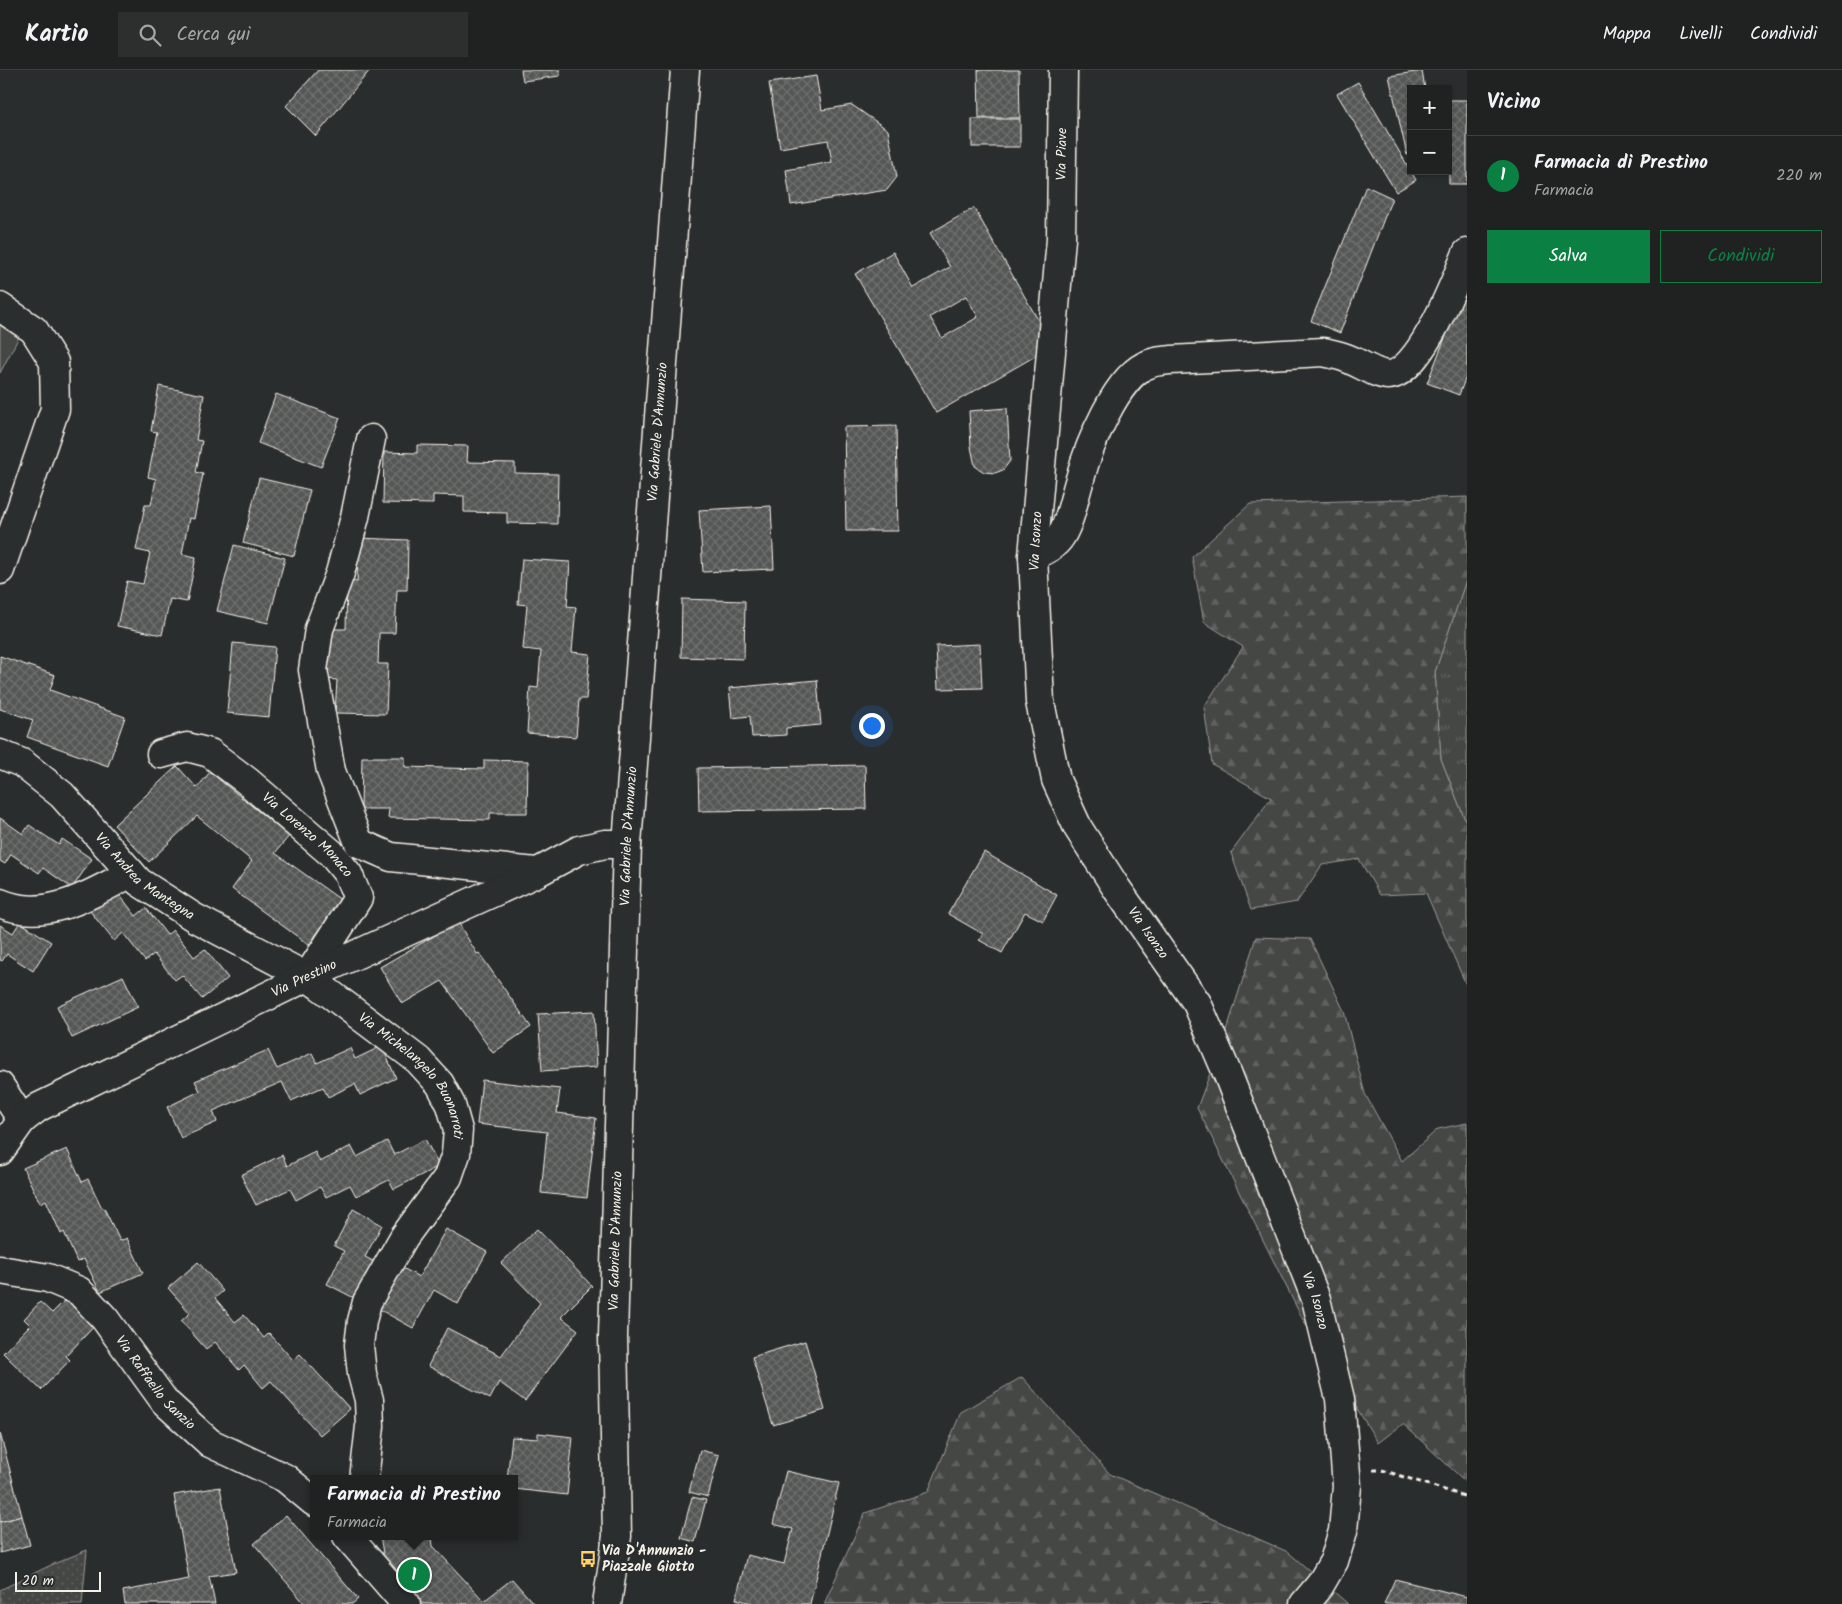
<!DOCTYPE html>
<html lang="it">
<meta charset="utf-8">
<style>
body{margin:0;font-family:Kalam,sans-serif;background:#2d2f2f;color:#f1f3f6}
.controls{position:absolute;right:15px;top:15px;display:grid;overflow:hidden;border-radius:0px;box-shadow:0 1px 4px #0004}
.controls button{width:45px;height:45px;display:grid;place-items:center;padding:0;border:0;border-bottom:1px solid #3d3f40;background:#202222;color:#f1f3f6;font:25px sans-serif}
.scale{position:absolute;left:15px;bottom:12px;width:86px;box-sizing:border-box;padding-left:5px;border:2px solid #f4f1e8;border-top:0;font-size:14px;line-height:18px;white-space:nowrap;color:#f4f1e8;-webkit-text-stroke:4px #2a2d2e;paint-order:stroke}
.you{position:absolute;left:871px;top:655px;width:18px;height:18px;margin:-12px;border:4px solid #fff;border-radius:50%;background:#1a73e8;box-shadow:0 0 0 8px #1a73e833}
.badge{display:grid;place-items:center;width:32px;height:32px;border-radius:50%;background:#0b8043;color:#fff;font-size:16px;font-weight:700}
.pin{position:absolute;translate:-50% -50%;border:2px solid #fff;box-shadow:0 1px 5px #0006}
.popup{position:absolute;left:310px;top:1405px;width:208px;height:65px;box-sizing:border-box;display:grid;place-content:center;border-radius:0px;background:#202222;filter:drop-shadow(0 1px 4px #0005);font-size:16px;white-space:nowrap;color:#a2a4a5}
.popup b{font-size:19px;color:#f1f3f6}
.popup::after{content:'';position:absolute;left:50%;top:100%;margin-left:-10px;border:10px solid transparent;border-top-color:#202222}
.list{margin:0;padding:0;list-style:none}
h2{display:flex;justify-content:space-between;align-items:center;height:65px;margin:0;padding:0 20px;font-size:21px}
h2 small{font-size:16px;font-weight:400;color:#a2a4a5}
.list li{display:grid;grid-template-columns:32px 1fr auto;gap:15px;align-items:center;box-sizing:border-box;height:80px;padding:0 20px;border-top:1px solid #3d3f40}
.list b{display:block;font-size:19px;white-space:nowrap}
.list p{margin:0;font-size:16px;white-space:nowrap;color:#a2a4a5}
.list em{font-size:16px;font-style:normal;color:#a2a4a5}
.actions{display:flex;gap:10px;padding:15px 20px}
.actions a{flex:1;padding:11px 0;border:1px solid #0b8043;border-radius:0px;text-align:center;font-size:18px;color:#0b8043}
.actions .main{background:#0b8043;color:#fff}
.icon{flex:none;width:28px;height:28px;fill:none;stroke:currentColor;stroke-width:2;stroke-linecap:round;stroke-linejoin:round}
.map{position:relative;flex:none;width:1467px;height:1534px;overflow:hidden}
header{display:flex;align-items:center;gap:30px;box-sizing:border-box;height:70px;padding:0 25px;background:#202222;border-bottom:1px solid #3d3f40}
header strong{font-size:24px}
nav{display:flex;gap:28px;margin-inline-start:auto;font-size:18px}
.search{width:350px;height:45px;background:#2d2f2f;display:flex;align-items:center;gap:12px;box-sizing:border-box;padding:0 18px;border-radius:0px;color:#a2a4a5;font-size:19px}
main{display:flex}
aside{flex:1;background:#202222}
.map>svg:first-child{display:block}
.grass{fill:url(#grass-tufts);stroke:#9c9c96}
.forest{fill:url(#forest-firs);stroke:#9c9c96}
.park{fill:url(#park-dots);stroke:#9c9c96}
.garden{fill:#444645;stroke:#9c9c96}
.building{fill:url(#building-cross-hatch);stroke:#f4f1e8;fill-rule:evenodd}
.lines{fill:none;stroke-linecap:round;stroke-linejoin:round}
.minor-casing{stroke:#f4f1e8;stroke-width:31}
.major-casing{stroke:#f4f1e8;stroke-width:31}
.path{stroke:#f4f1e8;stroke-width:3;stroke-dasharray:5 4;stroke-linecap:butt}
.minor{stroke:#2a2d2e;stroke-width:28}
.major{stroke:#2a2d2e;stroke-width:28}
.labels{text-anchor:middle;dominant-baseline:central;stroke-width:5;stroke-linejoin:round;paint-order:stroke}
.street-label{font-size:14px;fill:#f4f1e8;stroke:#2a2d2e}
.poi-label{font-size:14px;font-weight:bold;fill:#f4f1e8;stroke:#2a2d2e;text-anchor:start}
</style>
<header>
<strong>Kartio</strong>
<div class="search"><svg class="icon" aria-label="search" viewBox="0 0 24 24"><circle cx="10" cy="10" r="6"/><path d="M15 15l6 6"/></svg>Cerca qui</div>
<nav><a>Mappa</a><a>Livelli</a><a>Condividi</a></nav>
</header>
<main>
<div class="map">
<svg width="1467" height="1534" viewBox="0 0 1467 1534">
<defs>
<pattern id="grass-tufts" width="24" height="20" patternUnits="userSpaceOnUse" patternTransform="scale(1.25)"><rect width="24" height="20" fill="#444645"/><path d="M3 7l-1-3M5 7V3M7 7l1-3M15 17l-1-3M17 17v-4M19 17l1-3" fill="none" stroke="#606160"/></pattern>
<pattern id="forest-firs" width="22" height="20" patternUnits="userSpaceOnUse" patternTransform="scale(1.25)"><rect width="22" height="20" fill="#444645"/><path d="M5 1l3.5 6h-7zM16 11l3.5 6h-7z" fill="#606160"/></pattern>
<pattern id="park-dots" width="8" height="8" patternUnits="userSpaceOnUse" patternTransform="scale(1.25)"><rect width="8" height="8" fill="#444645"/><path d="M2 2h.1M6 6h.1" fill="none" stroke="#606160" stroke-width="1.8" stroke-linecap="round"/></pattern>
<pattern id="building-cross-hatch" width="8" height="8" patternUnits="userSpaceOnUse" patternTransform="scale(1.25)"><rect width="8" height="8" fill="#555756"/><path d="M0 0l8 8M0 8l8-8" fill="none" stroke="#6e706e"/></pattern>
</defs>
<rect width="100%" height="100%" fill="#2a2d2e"/>
<filter id="ink" filterUnits="userSpaceOnUse"><feTurbulence type="fractalNoise" baseFrequency=".02" numOctaves="2"/><feDisplacementMap in="SourceGraphic" scale="10" xChannelSelector="R" yChannelSelector="G"/><feConvolveMatrix kernelMatrix="1 2 1 2 8 2 1 2 1" color-interpolation-filters="sRGB"/></filter>
<g filter="url(#ink)">
<polygon class="grass" points="1467,507 1467,755 1441,689 1435,602"/>
<g class="forest">
<polygon points="1467,427 1467,507 1435,602 1441,689 1467,755 1467,917 1426,823 1380,825 1359,789 1322,795 1297,832 1251,840 1231,783 1271,728 1212,694 1204,637 1243,577 1204,552 1192,487 1250,434"/>
<polygon points="1256,867 1310,869 1344,941 1365,1024 1402,1091 1438,1059 1467,1053 1467,1413 1403,1354 1378,1373 1303,1250 1197,1038 1229,953"/>
<polygon points="1022,1307 1110,1404 1288,1482 1348,1534 824,1534 865,1443 928,1422 961,1342"/>
</g>
<polygon class="park" points="87,1480 82,1534 0,1534 0,1520 49,1496"/>
<polygon class="garden" points="0,252 21,263 0,303"/>
<g class="building">
<polygon points="318,0 370,0 316,66 286,36"/>
<polygon points="521,0 560,0 560,6 523,11"/>
<polygon points="978,0 1019,0 1020,48 979,48"/>
<polygon points="1422,1 1425,19 1411,19 1411,84 1407,85 1389,6"/>
<polygon points="816,6 822,40 852,35 888,60 897,107 887,120 791,135 786,100 832,92 828,70 780,78 769,13"/>
<polygon points="1358,12 1416,110 1396,122 1337,24"/>
<polygon points="1448,30 1467,30 1467,114 1449,114"/>
<rect x="972" y="49" width="48" height="28"/>
<polygon points="1366,116 1392,128 1340,263 1311,251"/>
<path d="M974 138 1053 276 936 343 855 204 893 182 913 218 950 197 930 163ZM966 226 978 247 942 268 930 247Z"/>
<polygon points="1467,213 1467,304 1459,325 1427,313"/>
<polygon points="159,316 204,325 196,370 202,371 196,402 203,404 194,449 189,448 182,484 196,487 187,532 170,529 162,565 117,556 127,511 143,514 150,483 136,480 145,435 151,435 156,409 148,407 157,362 151,361"/>
<polygon points="276,324 340,348 321,397 258,373"/>
<polygon points="1007,338 1010,391 1003,400 995,403 984,402 975,396 971,377 969,341"/>
<polygon points="896,356 898,461 846,461 844,357"/>
<polygon points="417,375 468,376 467,392 515,393 515,403 558,404 557,454 507,453 507,443 464,442 464,426 433,425 433,434 383,433 384,382 417,383"/>
<polygon points="259,408 310,420 294,486 243,473"/>
<polygon points="771,436 774,499 703,502 699,440"/>
<polygon points="358,468 408,470 407,520 397,520 395,563 379,563 378,594 388,594 386,644 335,643 337,610 328,609 330,559 346,559 347,511 357,512"/>
<polygon points="234,475 285,488 268,553 217,541"/>
<polygon points="522,489 570,492 567,536 576,537 572,582 590,584 586,629 579,629 576,667 527,663 530,617 538,618 541,581 523,579 527,535 518,534"/>
<polygon points="682,529 745,531 744,589 681,587"/>
<polygon points="233,573 275,577 269,647 227,643"/>
<polygon points="980,574 982,618 938,619 936,576"/>
<polygon points="0,586 55,605 50,620 125,647 108,696 27,667 33,650 0,639"/>
<polygon points="817,610 821,655 786,658 786,665 752,667 750,646 732,648 729,618"/>
<polygon points="362,687 405,687 405,697 484,699 484,690 528,691 527,743 490,743 490,750 388,748 389,739 361,739"/>
<polygon points="865,695 866,739 699,741 698,698"/>
<polygon points="177,696 197,718 210,702 289,766 275,783 341,830 309,875 232,819 252,791 197,746 149,792 114,755"/>
<polygon points="0,748 23,764 29,755 59,775 62,769 92,789 72,818 43,798 39,803 11,784 5,794 0,791"/>
<polygon points="984,782 1057,825 1043,851 1025,842 1002,883 979,870 983,864 948,844"/>
<polygon points="115,819 136,846 146,838 167,865 173,860 194,887 205,879 228,908 202,929 182,905 175,910 154,884 145,891 123,863 114,871 89,840"/>
<polygon points="20,852 51,872 33,901 7,884 2,891 0,890 0,855 13,863"/>
<polygon points="458,852 477,884 479,883 531,957 493,983 442,911 402,934 380,897"/>
<polygon points="123,906 138,937 72,968 57,936"/>
<polygon points="594,941 597,997 542,1001 538,944"/>
<polygon points="382,976 396,1008 360,1025 355,1014 328,1027 323,1017 291,1031 282,1012 213,1041 217,1052 181,1068 167,1037 200,1021 195,1011 268,980 277,999 312,983 317,993 350,978 355,989"/>
<polygon points="482,1010 560,1019 557,1043 596,1048 587,1128 541,1123 547,1062 477,1054"/>
<polygon points="425,1069 439,1096 394,1119 389,1110 356,1126 350,1115 326,1127 320,1117 296,1130 290,1119 256,1135 241,1105 282,1085 287,1096 315,1082 320,1092 351,1076 357,1087 387,1071 394,1085"/>
<polygon points="67,1079 82,1112 88,1109 102,1138 104,1138 120,1171 127,1168 143,1203 100,1222 84,1189 77,1192 64,1162 61,1164 46,1130 40,1133 23,1098"/>
<polygon points="353,1139 382,1155 365,1187 375,1192 356,1229 327,1214 344,1181 334,1176"/>
<polygon points="446,1159 487,1182 458,1234 434,1220 413,1258 375,1237 399,1196 419,1207"/>
<polygon points="537,1159 592,1216 561,1247 578,1260 525,1331 499,1312 490,1329 428,1296 447,1258 501,1286 540,1233 501,1193"/>
<polygon points="198,1192 223,1221 215,1228 235,1252 244,1245 264,1268 269,1263 293,1290 300,1284 350,1339 320,1365 271,1311 263,1318 244,1295 239,1300 215,1272 206,1279 181,1251 190,1243 168,1218"/>
<polygon points="71,1224 99,1251 66,1286 70,1290 41,1320 3,1283 30,1255 24,1249 40,1232 52,1243"/>
<polygon points="805,1271 825,1340 773,1355 752,1287"/>
<polygon points="0,1363 22,1446 0,1452"/>
<polygon points="538,1363 573,1367 567,1425 514,1419 514,1409 507,1409 512,1367 538,1369"/>
<polygon points="700,1380 719,1385 708,1427 689,1422"/>
<polygon points="786,1401 839,1413 810,1534 755,1534 736,1529 747,1485 784,1494 793,1459 773,1454"/>
<polygon points="220,1417 236,1502 209,1506 215,1534 125,1534 123,1521 189,1509 174,1425"/>
<polygon points="692,1427 706,1430 695,1472 681,1468"/>
<polygon points="286,1445 358,1529 352,1534 305,1534 254,1474"/>
<polygon points="22,1446 30,1475 0,1483 0,1452"/>
<polygon points="380,1466 432,1466 433,1476 484,1531 512,1509 534,1534 417,1534 386,1500"/>
<polygon points="1395,1509 1467,1527 1467,1534 1384,1534"/>
</g>
<g class="lines">
<g class="minor-casing">
<g id="minor">
<path id="s1" d="M1063 0 1061 169 1033 486 1040 632 1056 710 1078 758 1117 819 1197 933 1228 1005 1316 1229 1340 1329 1347 1416 1343 1461 1334 1491 1320 1515 1304 1534"/>
<polyline points="0,237 34,260 54,292 55,339 0,500"/>
<polyline points="371,369 355,447 340,503 319,559 313,600 331,701 359,773 391,787 536,802"/>
<path d="M1033 486C1044 481 1054 477 1061 466 1071 450 1074 427 1080 409 1088 378 1117 304 1149 294 1155 291 1164 291 1171 290L1324 282C1331 284 1339 285 1346 288 1358 292 1377 305 1388 305 1420 305 1456 209 1467 183"/>
<path id="s2" d="M0 684 22 693 62 725 139 812 195 848 307 907 320 916 418 990 440 1014 451 1035 458 1060 456 1084 448 1107 404 1167 367 1232 362 1251 359 1275 362 1304 369 1330 370 1356 364 1409"/>
<path id="s3" d="M161 684 187 677 210 683 247 711 331 783 348 804 358 828 307 907"/>
<path d="M0 833C47 853 91 824 131 803"/>
<polyline points="0,1016 22,1050"/>
<path id="s4" d="M0 1081 22 1050 39 1037 307 907 538 802 579 780 605 774H627"/>
<path id="s5" d="M0 1200 48 1208 79 1221 105 1249 165 1332 210 1373 285 1408 314 1432"/>
<polyline points="347,1466 406,1534"/>
</g>
</g>
<g class="major-casing">
<g id="major">
<path id="s6" d="M607 1534 617 1466 613 1267 627 774 685 0"/>
</g>
</g>
<polyline class="path" points="1373,1400 1382,1400 1467,1427"/>
<use href="#minor" class="minor"/>
<use href="#major" class="major"/>
</g>
</g>
<defs>
<g id="bus-bare" transform="scale(1.35)"><path d="M-5-6H5V4H4V6H2V4H-2V6H-4V4H-5ZM-3.5-4V0h7V-4ZM-3.5 1.2v1.5H-2V1.2ZM2 1.2v1.5H3.5V1.2Z" fill="#ffd166" stroke="#2a2d2e" stroke-width="2.5" paint-order="stroke"/></g>
</defs>
<g fill-rule="evenodd">
<use href="#bus-bare" x="588" y="1489"/>
</g>
<g class="labels">
<g class="street-label">
<text transform="translate(1062 84) rotate(-89)">Via Piave</text>
<text stroke="none"><textPath href="#s6" startOffset="1174">Via Gabriele D'Annunzio</textPath></text>
<text transform="translate(1036 471) rotate(-87)">Via Isonzo</text>
<text stroke="none"><textPath href="#s3" startOffset="178">Via Lorenzo Monaco</textPath></text>
<text stroke="none"><textPath href="#s6" startOffset="769">Via Gabriele D'Annunzio</textPath></text>
<text stroke="none"><textPath href="#s2" startOffset="192">Via Andrea Mantegna</textPath></text>
<text stroke="none"><textPath href="#s1" startOffset="892">Via Isonzo</textPath></text>
<text stroke="none"><textPath href="#s4" startOffset="354">Via Prestino</textPath></text>
<text stroke="none"><textPath href="#s2" startOffset="532">Via Michelangelo Buonarroti</textPath></text>
<text stroke="none"><textPath href="#s6" startOffset="364">Via Gabriele D'Annunzio</textPath></text>
<text stroke="none"><textPath href="#s1" startOffset="1298">Via Isonzo</textPath></text>
<text stroke="none"><textPath href="#s5" startOffset="202">Via Raffaello Sanzio</textPath></text>
</g>
<g class="poi-label">
<text x="602" y="1481">Via D'Annunzio -<tspan x="602" dy="16">Piazzale Giotto</tspan></text>
</g>
</g>
</svg>
<div class="controls">
<button>+</button>
<button>−</button>
</div>
<div class="scale">20 m</div>
<div class="you"></div>
<div class="pin badge" style="left:414px;top:1505px">1</div>
<div class="popup"><b>Farmacia di Prestino</b>Farmacia</div>
</div>
<aside>
<h2>Vicino<small></small></h2>
<ul class="list">
<li><span class="badge">1</span><div><b>Farmacia di Prestino</b><p>Farmacia</p></div><em>220 m</em></li>
</ul>
<div class="actions"><a class="main">Salva</a><a>Condividi</a></div>
</aside>
</main>
